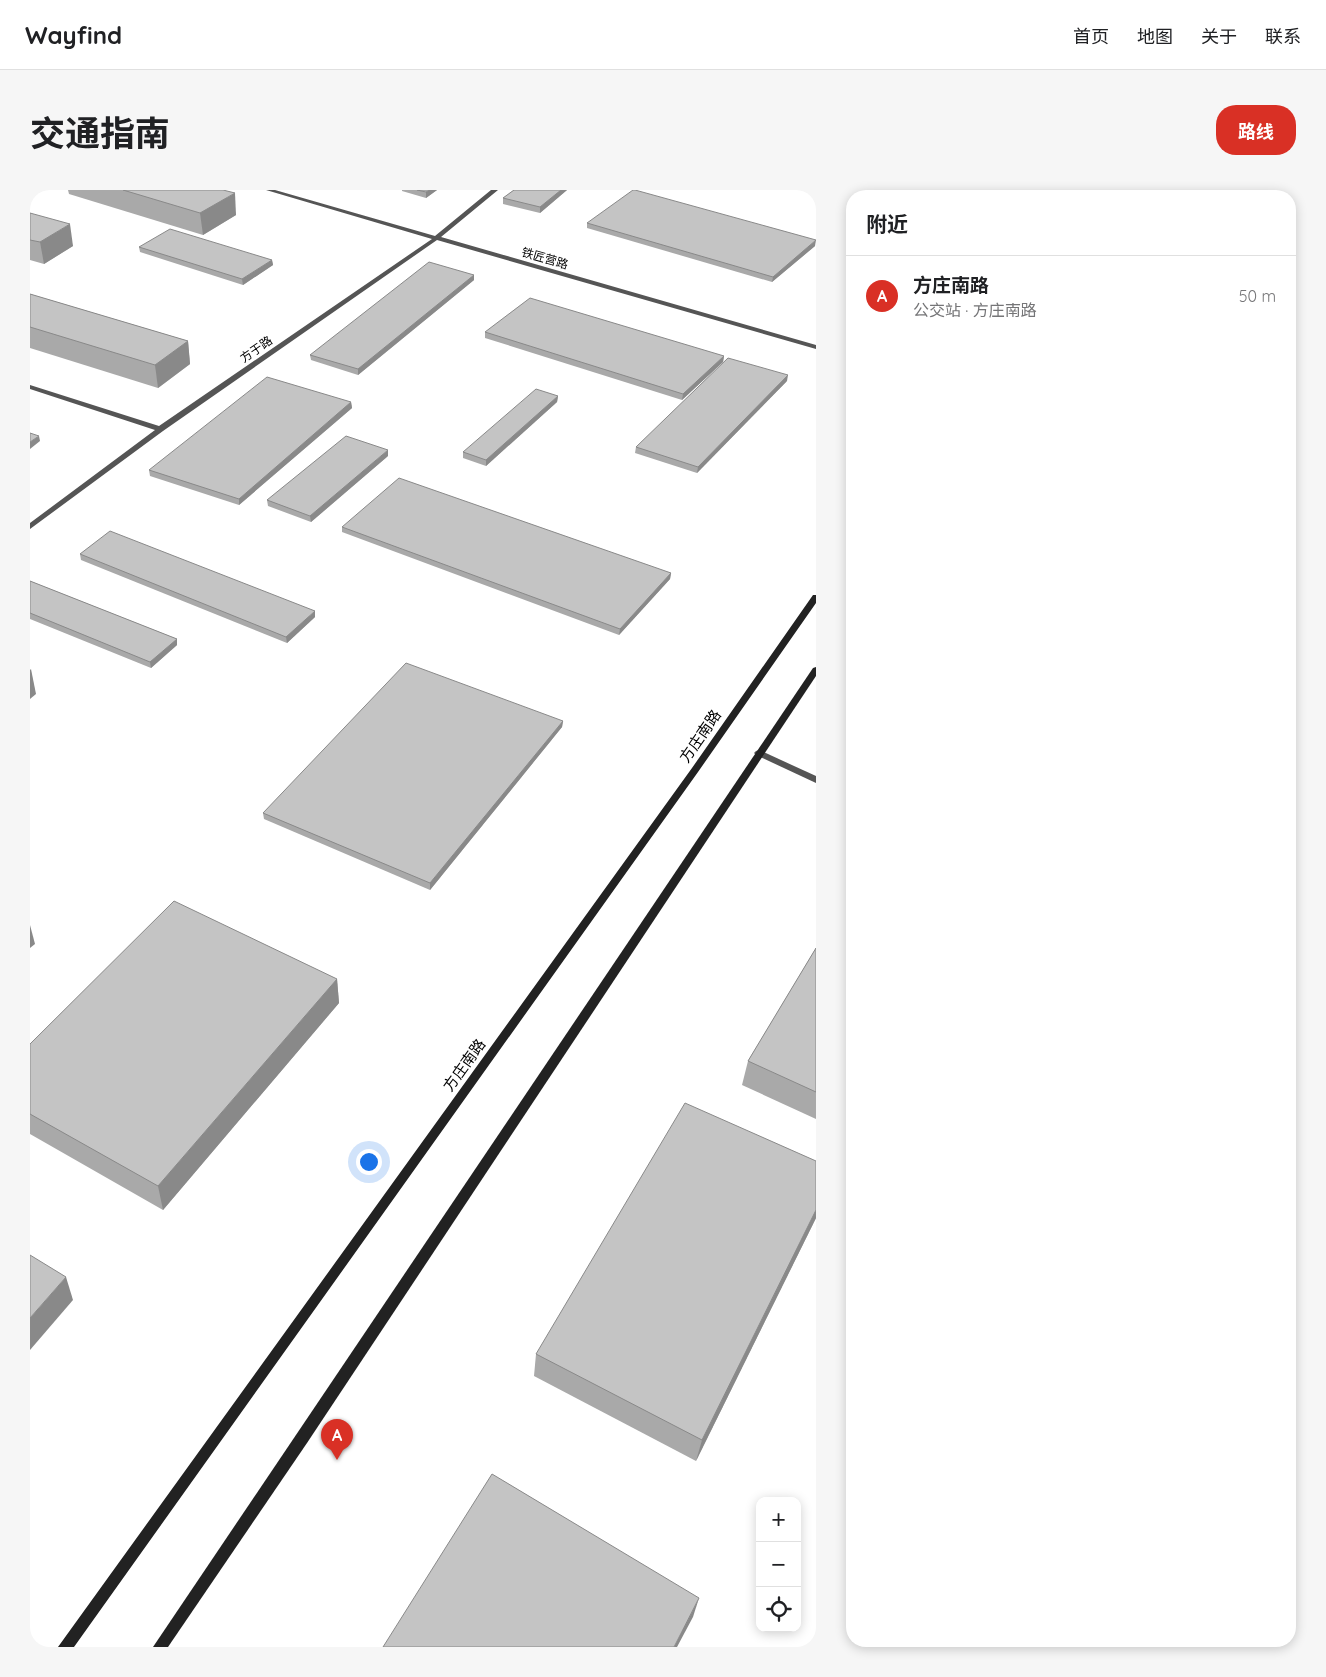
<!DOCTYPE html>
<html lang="zh">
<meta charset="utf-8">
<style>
body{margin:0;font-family:Quicksand,"Noto Sans SC",sans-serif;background:#f6f6f6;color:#202124}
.controls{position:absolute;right:15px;bottom:15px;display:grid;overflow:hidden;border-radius:10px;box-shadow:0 2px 12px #0003}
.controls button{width:45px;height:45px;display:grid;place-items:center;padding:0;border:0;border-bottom:1px solid #e0e0e0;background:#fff;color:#202124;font:25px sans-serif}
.you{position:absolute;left:338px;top:971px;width:18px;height:18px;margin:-12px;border:4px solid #fff;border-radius:50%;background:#1a73e8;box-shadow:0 0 0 8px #1a73e833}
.badge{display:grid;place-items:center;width:32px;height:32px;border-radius:50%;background:#d93025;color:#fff;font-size:16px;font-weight:700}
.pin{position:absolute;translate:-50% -41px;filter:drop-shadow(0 1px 2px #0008)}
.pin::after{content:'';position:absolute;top:26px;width:18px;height:15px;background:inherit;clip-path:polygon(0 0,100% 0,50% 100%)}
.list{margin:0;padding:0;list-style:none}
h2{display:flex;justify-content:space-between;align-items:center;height:65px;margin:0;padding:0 20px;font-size:21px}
h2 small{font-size:16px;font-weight:400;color:#757577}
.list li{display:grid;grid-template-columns:32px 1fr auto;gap:15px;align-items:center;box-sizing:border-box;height:80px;padding:0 20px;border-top:1px solid #e0e0e0}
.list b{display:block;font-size:19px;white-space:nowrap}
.list p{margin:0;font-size:16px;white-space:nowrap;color:#757577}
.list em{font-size:16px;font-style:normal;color:#757577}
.icon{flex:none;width:28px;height:28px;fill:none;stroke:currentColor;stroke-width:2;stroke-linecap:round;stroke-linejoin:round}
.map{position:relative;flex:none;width:786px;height:1457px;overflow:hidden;border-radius:20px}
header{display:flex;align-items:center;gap:30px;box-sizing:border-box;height:70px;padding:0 25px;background:#fff;border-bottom:1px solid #e0e0e0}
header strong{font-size:24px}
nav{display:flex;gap:28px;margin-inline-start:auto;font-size:18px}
.intro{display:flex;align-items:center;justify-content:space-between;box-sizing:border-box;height:120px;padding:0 30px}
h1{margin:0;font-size:35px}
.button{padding:12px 22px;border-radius:20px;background:#d93025;color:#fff;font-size:18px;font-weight:700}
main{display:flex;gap:30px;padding:0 30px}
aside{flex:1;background:#fff;border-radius:20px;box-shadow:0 2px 12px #0003}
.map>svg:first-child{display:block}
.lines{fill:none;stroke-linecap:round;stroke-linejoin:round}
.street{fill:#555;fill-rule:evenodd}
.secondary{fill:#222;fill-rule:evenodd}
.wall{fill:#a9a9a9}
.shaded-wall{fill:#898989}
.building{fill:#c4c4c4;stroke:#898989}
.labels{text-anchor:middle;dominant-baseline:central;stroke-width:5;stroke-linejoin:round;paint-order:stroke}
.far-street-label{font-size:12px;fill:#000;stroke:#fff}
.street-label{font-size:15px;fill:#000;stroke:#fff}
</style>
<header>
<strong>Wayfind</strong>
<nav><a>首页</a><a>地图</a><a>关于</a><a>联系</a></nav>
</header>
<div class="intro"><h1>交通指南</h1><a class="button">路线</a></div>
<main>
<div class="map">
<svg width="786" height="1457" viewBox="0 0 786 1457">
<rect width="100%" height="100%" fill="#fff"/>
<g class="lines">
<g class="street">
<polygon points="236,0 245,0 405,46 461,0 468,0 411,47 786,155 786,159 407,50 133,241 0,339 0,333 125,240 0,199 0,195 129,236 402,49"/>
<polygon points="729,560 786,586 786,593 726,565 724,563 726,561"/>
</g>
<g class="secondary">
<polygon points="783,405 786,405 786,413 668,582 44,1457 28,1457 662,578"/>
<polygon points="786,477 786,486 277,1253 138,1457 123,1457 783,478"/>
</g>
</g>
<g class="wall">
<polygon points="38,0 193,0 206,25 173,45 39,4"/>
<polygon points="372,0 407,0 396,8 372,1"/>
<polygon points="484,0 537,0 510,23 473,14 473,8"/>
<polygon points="0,23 43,56 14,74 0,70"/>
<polygon points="557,33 785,56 742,92 557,38"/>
<polygon points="109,57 242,70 243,75 213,95 110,62"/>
<polygon points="444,85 444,90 328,185 281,170 280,165"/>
<polygon points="0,104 158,151 160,174 128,198 0,158"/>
<polygon points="455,142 694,166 693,172 652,210 455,148"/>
<polygon points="757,191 667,283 605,263 606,257"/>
<polygon points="528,206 527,212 456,276 433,268 433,262"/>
<polygon points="321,212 322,218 209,315 120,286 119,280"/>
<polygon points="358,266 281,332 238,316 237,310"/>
<polygon points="312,337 641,383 640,389 589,445 312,342"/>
<polygon points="50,364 285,427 257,453 51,370"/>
<polygon points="0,391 147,449 147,455 121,478 0,429"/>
<polygon points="533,531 532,537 400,700 234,629 233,623"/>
<polygon points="786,758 786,929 712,895 718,871"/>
<polygon points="307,789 309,813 133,1020 0,944 0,854"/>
<polygon points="786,971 786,1028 666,1271 504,1186 506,1164"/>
</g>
<g class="shaded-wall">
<polygon points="400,0 407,0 396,8 396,2"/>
<polygon points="531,0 537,0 510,23 510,17"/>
<polygon points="205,3 206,25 173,45 170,23"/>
<polygon points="40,34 43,56 14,74 10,52"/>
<polygon points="786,50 785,56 742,92 743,87"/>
<polygon points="242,70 243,75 213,95 212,89"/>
<polygon points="444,85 444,90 328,185 328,179"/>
<polygon points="158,151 160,174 128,198 125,175"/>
<polygon points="694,166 693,172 652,210 653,204"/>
<polygon points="758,185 757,191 667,283 668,277"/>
<polygon points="528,206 527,212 456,276 456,270"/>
<polygon points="321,212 322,218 209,315 209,309"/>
<polygon points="9,246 10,251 0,259 0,252"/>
<polygon points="358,260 358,266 281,332 280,326"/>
<polygon points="641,383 640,389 589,445 590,439"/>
<polygon points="285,421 285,427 257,453 256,447"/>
<polygon points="147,449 147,455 121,478 120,472"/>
<polygon points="1,479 6,504 0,509 0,480"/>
<polygon points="533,531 532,537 400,700 400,693"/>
<polygon points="0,735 5,754 0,758"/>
<polygon points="307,789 309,813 133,1020 128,996"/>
<polygon points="786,1020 786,1028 666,1271 672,1250"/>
<polygon points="36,1087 43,1110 0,1160 0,1128"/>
<polygon points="669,1408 663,1427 647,1457 644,1457"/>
</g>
<g class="building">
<polygon points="93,0 193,0 205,3 170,23"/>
<polygon points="387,0 400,0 396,2"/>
<polygon points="484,0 531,0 510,17 473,8"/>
<polygon points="603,0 605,0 786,50 743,87 557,33"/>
<polygon points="0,23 40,34 10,52 0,50"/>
<polygon points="140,39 242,70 212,89 109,57"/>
<polygon points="399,72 444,85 328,179 280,165"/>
<polygon points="0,104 158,151 125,175 0,137"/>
<polygon points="500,108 694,166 653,204 455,142"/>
<polygon points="698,168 758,185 668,277 606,257"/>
<polygon points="237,187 321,212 209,309 119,280"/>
<polygon points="506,199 528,206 456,270 433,262"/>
<polygon points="0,243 9,246 0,252"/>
<polygon points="316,246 358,260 280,326 237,310"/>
<polygon points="369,288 641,383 590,439 312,337"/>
<polygon points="80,341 285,421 256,447 50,364"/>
<polygon points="0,391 147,449 120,472 0,423"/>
<polygon points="376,473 533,531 400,693 233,623"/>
<polygon points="144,711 307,789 128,996 0,924 0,854"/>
<polygon points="786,758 786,902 718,871"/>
<polygon points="655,913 786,971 786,1020 672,1250 506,1164"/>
<polygon points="0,1065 36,1087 0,1128"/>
<polygon points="462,1284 669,1408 644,1457 353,1457"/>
</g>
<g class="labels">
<g class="far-street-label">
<text transform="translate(515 68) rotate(16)">铁匠营路</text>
<text transform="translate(226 159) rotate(-35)">方于路</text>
</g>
<g class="street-label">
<text transform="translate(670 546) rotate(-55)">方庄南路</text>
<text transform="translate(434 875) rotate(-54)">方庄南路</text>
</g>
</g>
</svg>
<div class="controls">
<button>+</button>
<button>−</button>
<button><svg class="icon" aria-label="locate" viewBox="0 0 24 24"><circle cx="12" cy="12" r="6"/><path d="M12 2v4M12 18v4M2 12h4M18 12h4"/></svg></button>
</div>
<div class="you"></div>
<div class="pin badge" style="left:307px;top:1270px">A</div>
</div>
<aside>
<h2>附近<small></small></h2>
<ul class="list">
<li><span class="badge">A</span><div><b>方庄南路</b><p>公交站 · 方庄南路</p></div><em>50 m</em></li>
</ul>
</aside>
</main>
